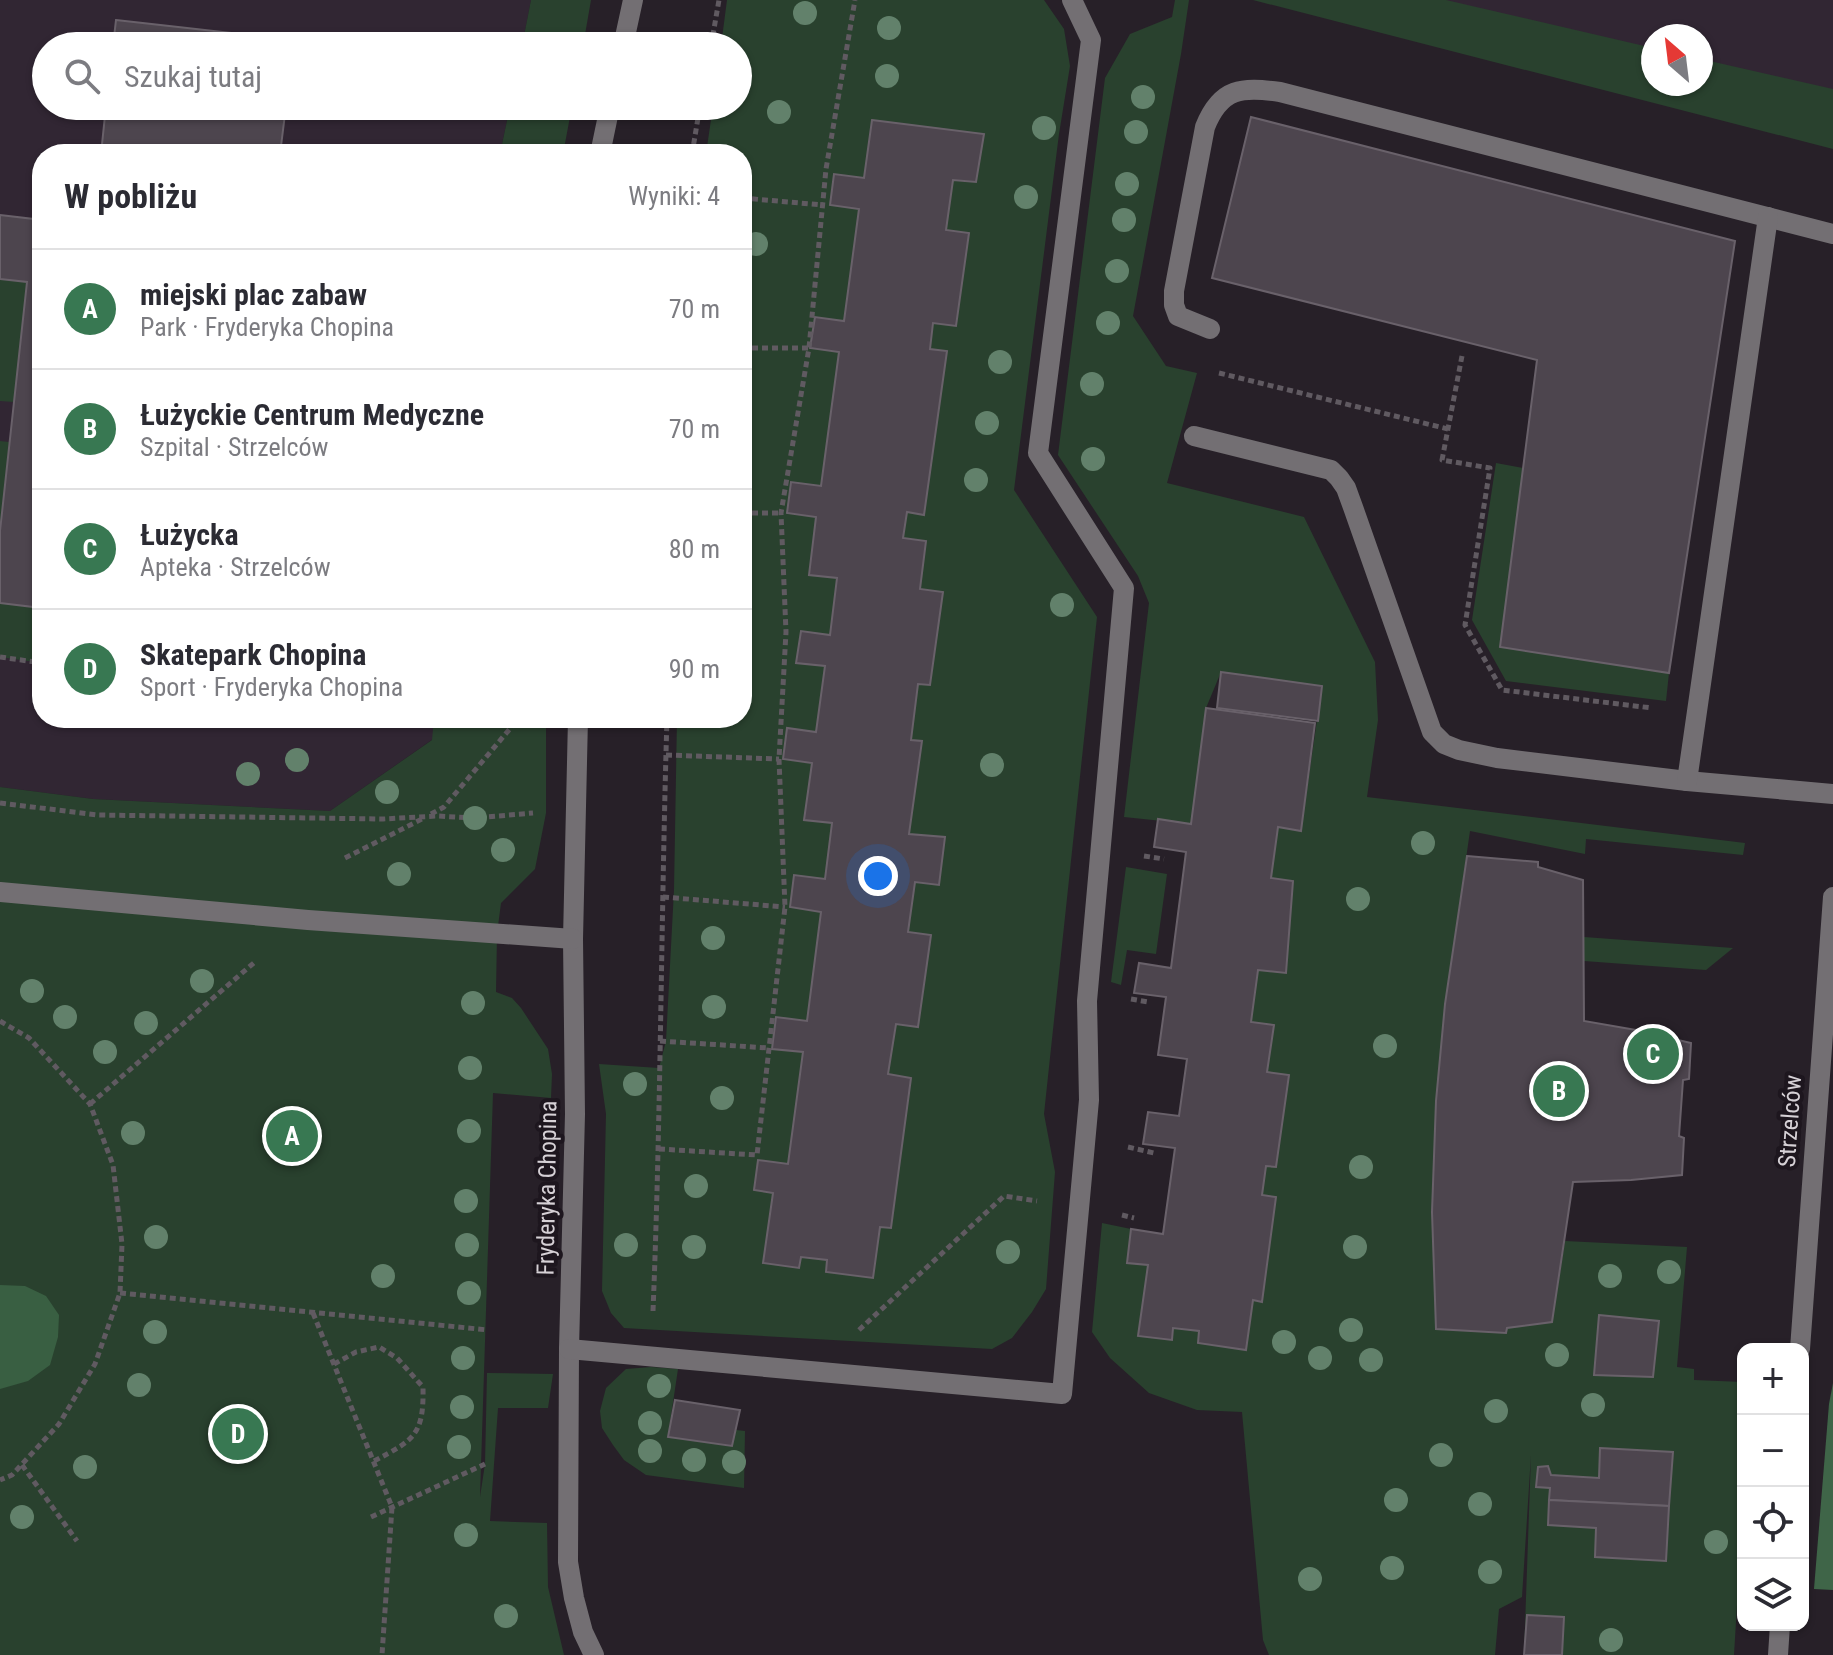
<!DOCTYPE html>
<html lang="pl">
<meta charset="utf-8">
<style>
body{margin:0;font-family:"Roboto Condensed",sans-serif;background:#f7f7f7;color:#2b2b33}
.controls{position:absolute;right:24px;bottom:24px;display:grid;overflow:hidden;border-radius:16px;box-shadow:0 2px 6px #0004}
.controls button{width:72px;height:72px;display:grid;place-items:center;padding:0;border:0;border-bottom:2px solid #e1e1e2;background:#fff;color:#2b2b33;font:40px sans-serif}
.compass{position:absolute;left:1641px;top:24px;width:72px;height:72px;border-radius:50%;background:#fff;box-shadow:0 2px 6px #0004;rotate:332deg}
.you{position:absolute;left:878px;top:876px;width:28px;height:28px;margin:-20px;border:6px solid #fff;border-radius:50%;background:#1a73e8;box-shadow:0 0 0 12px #1a73e833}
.badge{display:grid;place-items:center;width:52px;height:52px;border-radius:50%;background:#387852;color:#fff;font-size:26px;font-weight:700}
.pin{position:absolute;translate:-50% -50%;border:4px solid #fff;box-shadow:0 2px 8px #0006}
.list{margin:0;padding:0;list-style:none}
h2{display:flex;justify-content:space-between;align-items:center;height:104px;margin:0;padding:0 32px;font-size:34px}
h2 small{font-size:26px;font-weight:400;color:#7c7c81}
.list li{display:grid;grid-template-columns:52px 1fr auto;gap:24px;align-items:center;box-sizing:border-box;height:120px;padding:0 32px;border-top:2px solid #e1e1e2}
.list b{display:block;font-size:30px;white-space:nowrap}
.list p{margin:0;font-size:26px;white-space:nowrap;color:#7c7c81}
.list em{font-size:26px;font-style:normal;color:#7c7c81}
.icon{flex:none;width:44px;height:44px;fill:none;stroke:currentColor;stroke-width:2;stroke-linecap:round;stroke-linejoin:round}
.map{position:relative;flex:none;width:1833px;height:1655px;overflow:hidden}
.search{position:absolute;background:#fff;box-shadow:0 2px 6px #0004;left:32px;top:32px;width:720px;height:88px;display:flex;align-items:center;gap:20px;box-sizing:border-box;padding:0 28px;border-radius:44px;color:#7c7c81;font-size:30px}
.panel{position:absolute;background:#fff;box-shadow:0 2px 6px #0004;left:32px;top:144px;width:720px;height:584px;border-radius:32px}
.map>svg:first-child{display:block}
.built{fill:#312633}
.green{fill:#29412e;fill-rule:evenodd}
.forest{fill:#3f6548}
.water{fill:#395f42}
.building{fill:#4d454e;stroke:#69616a;stroke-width:2}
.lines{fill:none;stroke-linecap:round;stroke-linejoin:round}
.path{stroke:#605a61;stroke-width:5;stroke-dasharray:6 4;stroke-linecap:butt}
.minor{stroke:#736f73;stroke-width:20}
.tree{fill:#62816b}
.labels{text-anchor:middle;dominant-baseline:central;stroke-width:8;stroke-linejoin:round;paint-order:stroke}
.street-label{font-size:24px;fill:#d6d1d6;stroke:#1d161e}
</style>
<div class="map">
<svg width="1833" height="1655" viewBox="0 0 1833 1655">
<rect width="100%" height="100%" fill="#272028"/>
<g class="built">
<polygon points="0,0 531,0 522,46 46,46 46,106 510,106 500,154 42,154 42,718 434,718 433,739 330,811 93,799 0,787"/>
<polygon points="1340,0 1833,0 1833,90 1701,66 1701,36 1653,36 1653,57"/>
</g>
<g class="green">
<polygon points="531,0 591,0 583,46 522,46"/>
<polygon points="727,0 1044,0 1064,29 1070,66 1059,134 1014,490 1097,617 1044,1114 1055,1172 1046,1289 1032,1312 1012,1338 992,1349 624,1328 611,1313 602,1291 606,1114 599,1064 659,1068 666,1041 674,890 677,718 742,718 742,154 706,154 713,106 738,106 738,46 721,46"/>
<path d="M1175 0H1189L1181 54 1133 316 1166 366 1197 373 1167 483 1304 517 1375 662 1378 720 1367 797 1745 843 1743 855 1586 839 1585 854 1470 831 1445 1004 1436 1101 1432 1212 1436 1329 1507 1328 1552 1322 1565 1241 1687 1247 1677 1367 1694 1369V1380L1743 1382V1506L1734 1655H1524L1531 1455 1522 1597 1499 1609 1495 1655H1269L1263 1640 1242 1412 1197 1410 1149 1393 1110 1358 1092 1332 1102 1223 1131 1229 1127 1262 1148 1265 1139 1336 1172 1339 1173 1328 1199 1331 1198 1343 1246 1349 1253 1300 1262 1301 1276 1197 1262 1195 1266 1166 1288 1075 1267 1072 1274 1025 1251 1022 1258 970 1286 973 1293 881 1271 878 1278 827 1301 830 1322 686 1221 672 1206 708 1191 824 1124 817 1149 603 1138 576 1058 455 1105 78 1130 34 1172 17ZM1600 1315 1659 1321 1653 1377 1594 1375Z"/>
<polygon points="1253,0 1446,0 1653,48 1653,84 1701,84 1701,59 1833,89 1833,149"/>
<polygon points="510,106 572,106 563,154 500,154"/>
<polygon points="0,279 27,282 14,402 0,401"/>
<polygon points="0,441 9,442 0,531"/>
<polygon points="1496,463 1523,468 1500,647 1669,673 1666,701 1506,681 1472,620"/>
<polygon points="0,603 42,608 42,663 0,657"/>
<polygon points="434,718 546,718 546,813 535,869 501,903 497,934 496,992 512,998 521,1008 548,1049 552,1074 551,1098 493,1093 480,1497 485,1464 487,1373 553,1374 548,1408 498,1408 490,1521 547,1523 548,1587 564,1655 0,1655 0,787 93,799 330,811 432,740"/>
<polygon points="1126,867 1167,874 1156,954 1127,950 1121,985 1111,982"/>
<polygon points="1584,937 1733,948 1706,970 1584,961"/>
<polygon points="651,1367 678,1369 668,1436 732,1446 736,1430 745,1431 744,1488 646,1475 624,1460 613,1445 602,1428 600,1411 606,1388 626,1369"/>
</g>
<polygon class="forest" points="1833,1383 1833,1590 1814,1589 1829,1404"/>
<polygon class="water" points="0,1285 25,1286 46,1296 59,1315 58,1337 50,1365 28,1381 0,1389"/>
<g class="building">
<polygon points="116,20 293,40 292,46 113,46"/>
<polygon points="106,106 286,106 280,154 101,154"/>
<polygon points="1251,117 1735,241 1669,673 1500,647 1537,360 1212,278"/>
<polygon points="872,120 984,134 976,182 953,180 946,230 969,233 956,326 933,323 930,349 947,351 924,515 907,512 903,538 926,541 920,589 943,592 930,685 918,684 911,740 922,741 909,834 945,837 939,885 915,882 908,932 931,935 918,1027 896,1024 888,1074 911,1078 891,1228 880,1227 873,1278 826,1272 827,1260 801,1257 799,1268 763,1263 773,1193 754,1190 758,1160 788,1164 803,1052 772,1049 776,1017 807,1021 821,912 790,907 794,875 825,879 832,823 804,820 812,763 783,759 787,728 816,732 825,666 796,663 801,631 830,635 837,578 809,575 816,517 787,513 791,482 821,486 839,352 810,348 815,317 844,321 859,209 830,205 834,174 864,178"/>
<polygon points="0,215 42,220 42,608 0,603 0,531 27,282 0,279"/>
<polygon points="1221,672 1322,686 1318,721 1217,708"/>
<polygon points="1206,708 1315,723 1301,831 1278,827 1271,878 1293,881 1286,973 1258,970 1251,1022 1274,1025 1267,1072 1289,1075 1276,1167 1266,1166 1262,1195 1276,1197 1262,1302 1253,1300 1246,1350 1198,1343 1199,1331 1173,1328 1172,1340 1138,1336 1148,1265 1127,1263 1131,1229 1163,1234 1175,1148 1143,1144 1148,1112 1179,1116 1187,1059 1158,1055 1166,997 1134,993 1139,963 1171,968 1186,852 1154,847 1158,819 1191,824"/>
<polygon points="1467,856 1538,862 1538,867 1583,880 1584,1021 1636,1030 1691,1043 1689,1079 1683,1080 1679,1136 1684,1138 1682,1175 1631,1180 1573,1182 1552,1322 1507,1328 1506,1333 1436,1329 1432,1212 1436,1101 1445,1004"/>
<polygon points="1599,1315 1659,1321 1653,1377 1594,1375"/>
<polygon points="675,1400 740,1410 732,1446 668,1437"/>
<polygon points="1600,1448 1673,1452 1669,1506 1549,1500 1550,1488 1536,1487 1538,1467 1548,1466 1551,1475 1599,1478"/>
<polygon points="1549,1500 1669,1506 1666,1561 1595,1557 1596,1528 1548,1525"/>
<polygon points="1527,1615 1564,1617 1562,1655 1524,1655"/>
</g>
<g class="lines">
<g class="path">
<polyline points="711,46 719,0"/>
<polyline points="692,154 700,106"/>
<polyline points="742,198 823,205"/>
<polyline points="742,348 809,348"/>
<polyline points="1462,356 1442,460 1490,468 1465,625 1502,690 1652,708"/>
<polyline points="1219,373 1448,429"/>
<polyline points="742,513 781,513"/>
<polyline points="0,657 42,663"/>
<polyline points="666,755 779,759"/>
<polyline points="0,803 98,815 383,819 437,816 475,818 533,813"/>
<polyline points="431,814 444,807 519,718"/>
<polyline points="1144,856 1164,859"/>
<polyline points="345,858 422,819"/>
<polyline points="663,897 785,907"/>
<polyline points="1131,999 1148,1002"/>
<polyline points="0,1021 29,1038 90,1104 113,1165 122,1244 120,1293 95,1364 59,1424 12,1475 0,1480"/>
<polyline points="660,1041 769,1048"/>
<polyline points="90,1104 256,961"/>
<polyline points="1128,1147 1154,1153"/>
<polyline points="659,1149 757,1155 785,907 779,759 786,632 781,513 809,348 826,169 855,0"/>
<polyline points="1122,1215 1134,1218"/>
<polyline points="120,1293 488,1330"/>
<path d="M653 1311C661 1114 661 916 667 718"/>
<polyline points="313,1313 392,1507 382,1655"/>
<polyline points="859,1330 1004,1196 1037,1201"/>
<path d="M334 1364 356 1352 379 1347 397 1358 423 1387C424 1435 414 1440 374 1461"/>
<polyline points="22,1465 77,1541"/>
<polyline points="371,1517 485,1464"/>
</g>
<g class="minor">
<polyline points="623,46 633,0"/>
<polyline points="600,154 610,106"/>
<path d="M1210 329 1178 316 1174 305V291L1205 127C1221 87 1242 87 1280 92L1833 234"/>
<polyline points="1194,436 1331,470 1339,478 1346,488 1354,510 1432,732 1444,744 1459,750 1497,758 1687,781 1833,794"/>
<polyline points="578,718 573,939 575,1114 569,1349 568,1562 574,1598 583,1632 594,1655"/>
<polyline points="1687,781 1768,217"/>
<polyline points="0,892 308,920 573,939"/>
<polyline points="569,1349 1062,1394 1089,1100 1087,1001 1124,588 1038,453 1091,40 1072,0"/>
<polyline points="1800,1349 1833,897"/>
<polyline points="1778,1655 1780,1625"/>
</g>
</g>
<g class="tree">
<circle cx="805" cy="13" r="12"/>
<circle cx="889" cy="28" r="12"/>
<circle cx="887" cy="76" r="12"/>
<circle cx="1143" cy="97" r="12"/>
<circle cx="779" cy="112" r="12"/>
<circle cx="1044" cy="128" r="12"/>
<circle cx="1136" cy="132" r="12"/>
<circle cx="1127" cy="184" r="12"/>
<circle cx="1026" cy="197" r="12"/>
<circle cx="1124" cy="220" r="12"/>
<circle cx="756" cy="244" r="12"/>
<circle cx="1117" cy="271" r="12"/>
<circle cx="1108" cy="323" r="12"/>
<circle cx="1000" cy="362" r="12"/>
<circle cx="1092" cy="384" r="12"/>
<circle cx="987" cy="423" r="12"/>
<circle cx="1093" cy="459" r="12"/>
<circle cx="976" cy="480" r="12"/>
<circle cx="1062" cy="605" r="12"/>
<circle cx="297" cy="760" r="12"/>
<circle cx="992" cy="765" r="12"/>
<circle cx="248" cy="774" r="12"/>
<circle cx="387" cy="792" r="12"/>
<circle cx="475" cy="818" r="12"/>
<circle cx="1423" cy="843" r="12"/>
<circle cx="503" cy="850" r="12"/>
<circle cx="399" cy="874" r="12"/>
<circle cx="1358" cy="899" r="12"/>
<circle cx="713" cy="938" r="12"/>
<circle cx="202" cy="981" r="12"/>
<circle cx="32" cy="991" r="12"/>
<circle cx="473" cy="1003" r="12"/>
<circle cx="714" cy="1007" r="12"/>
<circle cx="65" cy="1017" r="12"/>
<circle cx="146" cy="1023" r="12"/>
<circle cx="1385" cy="1046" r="12"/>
<circle cx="105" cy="1052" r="12"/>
<circle cx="470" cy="1068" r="12"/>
<circle cx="635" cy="1084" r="12"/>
<circle cx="722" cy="1098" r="12"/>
<circle cx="469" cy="1131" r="12"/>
<circle cx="133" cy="1133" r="12"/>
<circle cx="1361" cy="1167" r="12"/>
<circle cx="696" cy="1186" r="12"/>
<circle cx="466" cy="1201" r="12"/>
<circle cx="156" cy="1237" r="12"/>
<circle cx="467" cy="1245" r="12"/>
<circle cx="626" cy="1245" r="12"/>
<circle cx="694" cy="1247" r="12"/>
<circle cx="1355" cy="1247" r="12"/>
<circle cx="1008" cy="1252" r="12"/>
<circle cx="1669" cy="1272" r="12"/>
<circle cx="383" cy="1276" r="12"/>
<circle cx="1610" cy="1276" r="12"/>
<circle cx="469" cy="1293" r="12"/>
<circle cx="1351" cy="1330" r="12"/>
<circle cx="155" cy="1332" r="12"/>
<circle cx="1284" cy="1342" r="12"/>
<circle cx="1557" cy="1355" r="12"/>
<circle cx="463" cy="1358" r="12"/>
<circle cx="1320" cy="1358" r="12"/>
<circle cx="1371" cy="1360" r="12"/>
<circle cx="139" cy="1385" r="12"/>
<circle cx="659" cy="1386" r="12"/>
<circle cx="1593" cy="1405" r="12"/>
<circle cx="462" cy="1407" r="12"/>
<circle cx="1496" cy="1411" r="12"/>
<circle cx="650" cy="1423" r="12"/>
<circle cx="459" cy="1447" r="12"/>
<circle cx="650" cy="1451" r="12"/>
<circle cx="1441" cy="1455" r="12"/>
<circle cx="694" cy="1460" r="12"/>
<circle cx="734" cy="1462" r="12"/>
<circle cx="85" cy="1467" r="12"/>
<circle cx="1396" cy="1500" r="12"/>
<circle cx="1480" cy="1504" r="12"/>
<circle cx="22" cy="1517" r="12"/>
<circle cx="466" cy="1535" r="12"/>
<circle cx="1716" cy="1542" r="12"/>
<circle cx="1392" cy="1568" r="12"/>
<circle cx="1490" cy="1572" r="12"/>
<circle cx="1310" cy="1579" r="12"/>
<circle cx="506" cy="1616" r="12"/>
<circle cx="1611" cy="1640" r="12"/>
</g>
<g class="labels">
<g class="street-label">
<text transform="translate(1790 1121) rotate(-86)">Strzelców</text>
<text transform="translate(547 1188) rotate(-89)">Fryderyka Chopina</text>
</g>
</g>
</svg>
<div class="controls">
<button>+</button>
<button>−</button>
<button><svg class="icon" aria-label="locate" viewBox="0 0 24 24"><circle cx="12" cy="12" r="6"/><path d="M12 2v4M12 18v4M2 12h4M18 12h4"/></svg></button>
<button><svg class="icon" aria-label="layers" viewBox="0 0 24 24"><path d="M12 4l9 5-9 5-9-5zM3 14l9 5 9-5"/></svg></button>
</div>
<svg class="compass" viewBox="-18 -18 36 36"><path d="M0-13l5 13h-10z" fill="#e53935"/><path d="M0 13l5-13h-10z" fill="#7c7c81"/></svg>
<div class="you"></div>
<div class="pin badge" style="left:292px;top:1136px">A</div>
<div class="pin badge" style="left:1559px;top:1091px">B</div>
<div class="pin badge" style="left:1653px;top:1054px">C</div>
<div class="pin badge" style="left:238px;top:1434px">D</div>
<div class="search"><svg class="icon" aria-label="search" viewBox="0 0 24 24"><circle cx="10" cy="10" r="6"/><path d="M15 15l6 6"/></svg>Szukaj tutaj</div>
<section class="panel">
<h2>W pobliżu<small>Wyniki: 4</small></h2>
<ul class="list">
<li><span class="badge">A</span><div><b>miejski plac zabaw</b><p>Park · Fryderyka Chopina</p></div><em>70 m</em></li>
<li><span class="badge">B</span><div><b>Łużyckie Centrum Medyczne</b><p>Szpital · Strzelców</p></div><em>70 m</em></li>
<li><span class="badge">C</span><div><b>Łużycka</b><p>Apteka · Strzelców</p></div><em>80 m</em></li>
<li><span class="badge">D</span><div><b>Skatepark Chopina</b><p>Sport · Fryderyka Chopina</p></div><em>90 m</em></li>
</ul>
</section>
</div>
